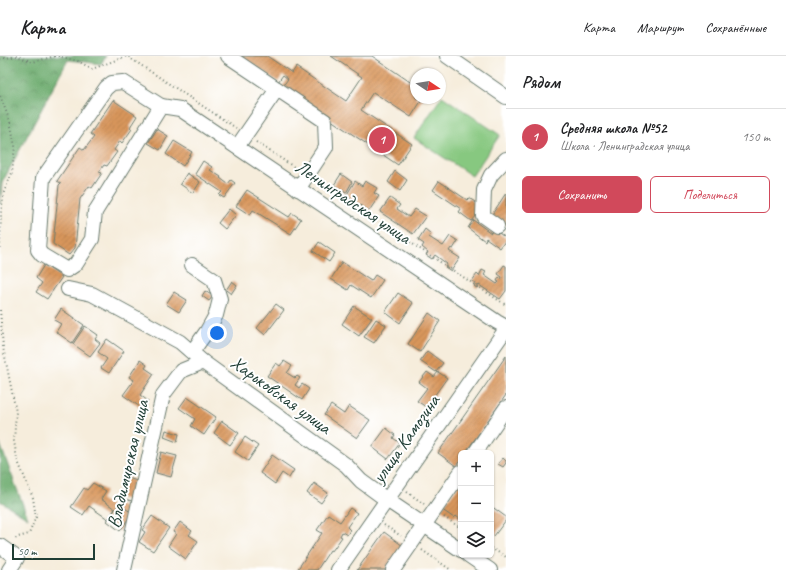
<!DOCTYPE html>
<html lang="ru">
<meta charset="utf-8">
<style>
body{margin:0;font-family:Caveat,sans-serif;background:#f6f6f6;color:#202124}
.controls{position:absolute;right:12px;bottom:12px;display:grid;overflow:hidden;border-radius:6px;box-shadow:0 1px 3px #0004}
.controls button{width:36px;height:36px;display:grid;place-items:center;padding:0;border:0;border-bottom:1px solid #e0e0e0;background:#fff;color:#202124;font:20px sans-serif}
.compass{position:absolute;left:410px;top:12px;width:36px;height:36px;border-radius:50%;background:#fff;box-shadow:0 1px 3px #0004;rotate:102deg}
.scale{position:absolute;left:12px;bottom:10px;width:83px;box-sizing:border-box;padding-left:4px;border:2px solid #1f3d34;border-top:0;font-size:11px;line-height:14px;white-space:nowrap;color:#1f3d34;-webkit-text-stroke:3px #fff;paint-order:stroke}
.you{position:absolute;left:217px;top:277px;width:14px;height:14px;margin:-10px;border:3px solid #fff;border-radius:50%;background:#1a73e8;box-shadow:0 0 0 6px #1a73e833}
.badge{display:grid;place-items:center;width:26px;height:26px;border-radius:50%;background:#d1495b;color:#fff;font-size:13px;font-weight:700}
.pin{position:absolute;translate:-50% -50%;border:2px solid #fff;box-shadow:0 1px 4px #0006}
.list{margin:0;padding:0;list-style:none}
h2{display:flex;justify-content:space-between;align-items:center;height:52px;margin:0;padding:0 16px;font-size:17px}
h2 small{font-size:13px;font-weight:400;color:#757577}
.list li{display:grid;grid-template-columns:26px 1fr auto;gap:12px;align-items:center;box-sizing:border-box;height:56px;padding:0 16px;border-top:1px solid #e0e0e0}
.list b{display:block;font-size:15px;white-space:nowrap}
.list p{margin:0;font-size:13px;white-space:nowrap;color:#757577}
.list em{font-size:13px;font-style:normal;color:#757577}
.actions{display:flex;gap:8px;padding:12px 16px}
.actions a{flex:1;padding:9px 0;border:1px solid #d1495b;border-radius:6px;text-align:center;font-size:14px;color:#d1495b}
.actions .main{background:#d1495b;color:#fff}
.icon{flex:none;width:22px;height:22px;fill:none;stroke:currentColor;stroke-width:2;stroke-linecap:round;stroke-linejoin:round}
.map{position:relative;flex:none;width:506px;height:514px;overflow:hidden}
header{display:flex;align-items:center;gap:24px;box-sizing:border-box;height:56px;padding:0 20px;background:#fff;border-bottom:1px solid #e0e0e0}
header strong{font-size:19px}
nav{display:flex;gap:22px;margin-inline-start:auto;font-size:14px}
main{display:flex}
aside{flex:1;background:#fff}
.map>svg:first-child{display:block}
.green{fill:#87c880;stroke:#53825a}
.forest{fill:url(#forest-crowns);stroke:#467451}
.building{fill:url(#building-hatch)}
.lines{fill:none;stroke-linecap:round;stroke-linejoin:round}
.minor-casing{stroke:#6a7b6f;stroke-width:16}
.path{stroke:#6a7b6f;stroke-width:2;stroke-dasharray:1 3;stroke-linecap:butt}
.minor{stroke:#fff;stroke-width:14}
.labels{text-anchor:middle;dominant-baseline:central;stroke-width:4;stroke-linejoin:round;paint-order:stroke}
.street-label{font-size:19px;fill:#1f3d34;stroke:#fff}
</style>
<header>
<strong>Карта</strong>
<nav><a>Карта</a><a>Маршрут</a><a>Сохранённые</a></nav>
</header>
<main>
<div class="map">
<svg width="506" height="514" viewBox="0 0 506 514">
<defs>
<pattern id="forest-crowns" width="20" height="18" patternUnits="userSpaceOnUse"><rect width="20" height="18" fill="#6dac6e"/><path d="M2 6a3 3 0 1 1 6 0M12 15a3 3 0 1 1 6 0" fill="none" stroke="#598d5b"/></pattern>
<pattern id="building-hatch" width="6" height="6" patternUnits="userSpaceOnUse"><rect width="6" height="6" fill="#d9965c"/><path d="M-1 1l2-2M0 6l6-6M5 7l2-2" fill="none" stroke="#af7c4d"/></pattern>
</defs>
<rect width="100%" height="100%" fill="#fff"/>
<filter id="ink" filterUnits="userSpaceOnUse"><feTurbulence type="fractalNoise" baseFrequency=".025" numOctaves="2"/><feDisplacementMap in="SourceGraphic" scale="8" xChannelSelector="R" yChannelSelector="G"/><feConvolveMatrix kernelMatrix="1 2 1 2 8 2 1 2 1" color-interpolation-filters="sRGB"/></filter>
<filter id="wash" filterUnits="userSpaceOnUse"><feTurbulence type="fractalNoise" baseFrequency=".012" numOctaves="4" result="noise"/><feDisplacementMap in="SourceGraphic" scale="16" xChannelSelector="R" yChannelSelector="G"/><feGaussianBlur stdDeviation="0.9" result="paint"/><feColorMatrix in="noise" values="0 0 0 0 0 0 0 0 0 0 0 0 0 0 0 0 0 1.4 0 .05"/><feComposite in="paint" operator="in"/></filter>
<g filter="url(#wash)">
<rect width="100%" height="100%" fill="#f6eddc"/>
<polygon class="green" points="442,40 500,79 472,120 414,82"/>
<g class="forest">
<polygon points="0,0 106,0 101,8 68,4 2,127 0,148"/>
<polygon points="0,388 28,462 0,445"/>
</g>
<g id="blocks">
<g class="building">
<polygon points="240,0 267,0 292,17 296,11 346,45 362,21 331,0 372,0 416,30 416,42 423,42 411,61 373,36 361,54 412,88 398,109 282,31 288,23 283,19 278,26"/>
<polygon points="113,44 137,60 130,71 132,73 122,87 120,85 114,94 117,96 107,110 104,109 99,116 102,117 92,132 89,130 80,143 75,192 69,199 53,188 59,129 61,127 57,125 80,91 84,94 94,81 90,78"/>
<polygon points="157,73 168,80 160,94 148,87"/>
<polygon points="174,85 192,96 183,110 166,98"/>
<polygon points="203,105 212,111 210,114 221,121 220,122 228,128 231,124 235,127 224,142 219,139 222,136 195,118"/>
<polygon points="395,115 407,124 400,135 388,126"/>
<polygon points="187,117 200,126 193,137 180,128"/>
<polygon points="341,118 352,126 346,137 334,129"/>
<polygon points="355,125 362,130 365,125 377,132 374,137 379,140 369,155 346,140"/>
<polygon points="439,125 467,144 469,142 481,150 476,159 471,165 459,156 461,153 433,134"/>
<polygon points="247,134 289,161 292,157 301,163 291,178 253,154 250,159 236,150"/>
<polygon points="506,137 506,170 491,160"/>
<polygon points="390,142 400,149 397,153 409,161 415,153 426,160 413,178 380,156"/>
<polygon points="229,153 236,159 225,173 218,167"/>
<polygon points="473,164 491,177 493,173 506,182 506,184 500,192 486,182 485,185 468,172"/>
<polygon points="425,173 431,178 429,181 443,190 450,180 458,185 453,193 451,192 449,195 460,202 451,215 445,211 447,208 435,199 432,203 426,199 428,196 422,191 424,188 418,184"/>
<polygon points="319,186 335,197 329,206 313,195"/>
<polygon points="342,206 371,225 375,219 383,224 371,242 351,229 348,234 331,223"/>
<polygon points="44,209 62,221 47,243 36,236 42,227 36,222"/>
<polygon points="504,209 506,210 506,235 500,243 479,229 477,232 474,230 476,227 472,225 477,218 479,220 482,214 486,216 484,219 497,228 499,226 497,225 499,221 501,223 502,221 498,218"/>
<polygon points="232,225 237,229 231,238 226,234"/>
<polygon points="205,235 213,240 209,245 202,240"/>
<polygon points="174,236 187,244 179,256 166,248"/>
<polygon points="398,237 413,247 400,267 385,256"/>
<polygon points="276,248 284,254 265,279 257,272"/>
<polygon points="354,250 372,262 359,280 342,268"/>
<polygon points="61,253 84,269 72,287 56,276 61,268 54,264"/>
<polygon points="429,257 440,265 420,296 408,288"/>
<polygon points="376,263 386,269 374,287 364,281"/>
<polygon points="85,270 98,279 95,283 100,287 90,300 73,288"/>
<polygon points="107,283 124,295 109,317 101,312 107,303 98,296"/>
<polygon points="427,295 443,307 436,316 420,305"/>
<polygon points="506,300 506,339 465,397 461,397 461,403 456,410 438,397"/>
<polygon points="140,304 147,309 145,312 154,318 140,339 148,345 143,353 123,339 134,324 129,321"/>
<polygon points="284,305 292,310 287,317 295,322 297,320 300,322 295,329 299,332 302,328 309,333 302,344 267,320 276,307 280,310"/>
<polygon points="427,316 434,321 438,316 447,322 426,351 417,345 427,332 419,326"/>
<polygon points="187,341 216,361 204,379 191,370 195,363 179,352"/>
<polygon points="331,349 344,358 349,350 370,364 357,382 324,359"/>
<polygon points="222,365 239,377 230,389 214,377"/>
<polygon points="386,372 395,379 393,382 400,387 388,403 372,391"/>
<polygon points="166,374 179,378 177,386 164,381"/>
<polygon points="245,381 258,390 248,405 235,396"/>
<polygon points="161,396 177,400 171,421 156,417"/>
<polygon points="272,399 294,414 289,422 282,417 275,428 260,417"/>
<polygon points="503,402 506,405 506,407 503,411 498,408"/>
<polygon points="125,421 137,425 132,445 120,442"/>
<polygon points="461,426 461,464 456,460 454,462 441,453"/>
<polygon points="93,427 106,435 101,443 115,453 108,463 89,450 83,459 71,451 84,432 87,434"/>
<polygon points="314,427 328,437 321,447 307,437"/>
<polygon points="119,448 132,457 120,475 107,465"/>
<polygon points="491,450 506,461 506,464 494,480 491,478"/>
<polygon points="350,452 357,457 347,471 350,474 347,479 342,476 340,480 342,481 332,495 330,494 317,514 297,514 322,477 317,474 328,458 340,466"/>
<polygon points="152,460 169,472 153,495 139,486 145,476 142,474"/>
<polygon points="180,466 192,475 189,479 198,485 186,503 168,490 176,478 173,476"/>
<polygon points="384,476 403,490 386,514 357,514"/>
</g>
</g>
</g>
<g filter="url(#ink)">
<use href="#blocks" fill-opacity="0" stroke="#6a7b6f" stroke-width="1"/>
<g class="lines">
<g class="minor-casing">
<g id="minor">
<polyline points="228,0 325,65 326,91 298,133"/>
<polyline points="447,0 506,41"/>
<polygon points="123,26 161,50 95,156 92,183 76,208 67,214 42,199 38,194 43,122 106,32 112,27"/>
<polyline points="161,50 180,53 497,266 506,271"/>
<polyline points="237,91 277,33"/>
<polyline points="497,170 483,160 484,134 491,119 506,103"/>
<polyline points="192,209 214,224 220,243 216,259 207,275 192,296"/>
<polyline points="68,233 92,238 180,286 203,306 346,409 361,425 387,444 461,494"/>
<polyline points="475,397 506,352"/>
<polyline points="0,490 17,502 9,514"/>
<polyline points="468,499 490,514"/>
<polyline points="124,514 163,339 181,315 203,306"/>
<polyline points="338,514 506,273"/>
<polyline points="393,514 461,416"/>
</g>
</g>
<g class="path">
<polyline points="58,0 78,5 92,13 127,0 236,72"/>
<polyline points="0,3 17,0 33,6 56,0"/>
<polyline points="0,40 10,65 15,90 12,117 4,136 1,156 0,192"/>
<polyline points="256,86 297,113"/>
<polyline points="316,125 506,249"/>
<polyline points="0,254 3,291 16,356 14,385 17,403 33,442 36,461 29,478 18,481 13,484"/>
<polyline points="407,436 424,448"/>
<polyline points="444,461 461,472"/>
<polyline points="384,469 401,480"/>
<polyline points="491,492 506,501"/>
<polyline points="422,494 451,514"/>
</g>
<use href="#minor" class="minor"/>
</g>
</g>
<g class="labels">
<g class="street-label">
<text transform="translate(353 146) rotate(34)">Ленинградская улица</text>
<text transform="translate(281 339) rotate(36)">Харьковская улица</text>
<text transform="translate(406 383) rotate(-55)">улица Камозина</text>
<text transform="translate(128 408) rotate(-77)">Владимирская улица</text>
</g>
</g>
</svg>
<div class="controls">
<button>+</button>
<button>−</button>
<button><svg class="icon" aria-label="layers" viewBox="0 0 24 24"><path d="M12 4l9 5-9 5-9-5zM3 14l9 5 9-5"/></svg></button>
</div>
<svg class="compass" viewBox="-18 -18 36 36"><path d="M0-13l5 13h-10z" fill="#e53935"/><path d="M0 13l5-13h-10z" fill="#757577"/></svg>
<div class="scale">50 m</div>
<div class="you"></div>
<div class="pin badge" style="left:382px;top:84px">1</div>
</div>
<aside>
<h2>Рядом<small></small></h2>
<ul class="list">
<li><span class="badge">1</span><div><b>Средняя школа №52</b><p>Школа · Ленинградская улица</p></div><em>150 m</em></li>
</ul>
<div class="actions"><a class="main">Сохранить</a><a>Поделиться</a></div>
</aside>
</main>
